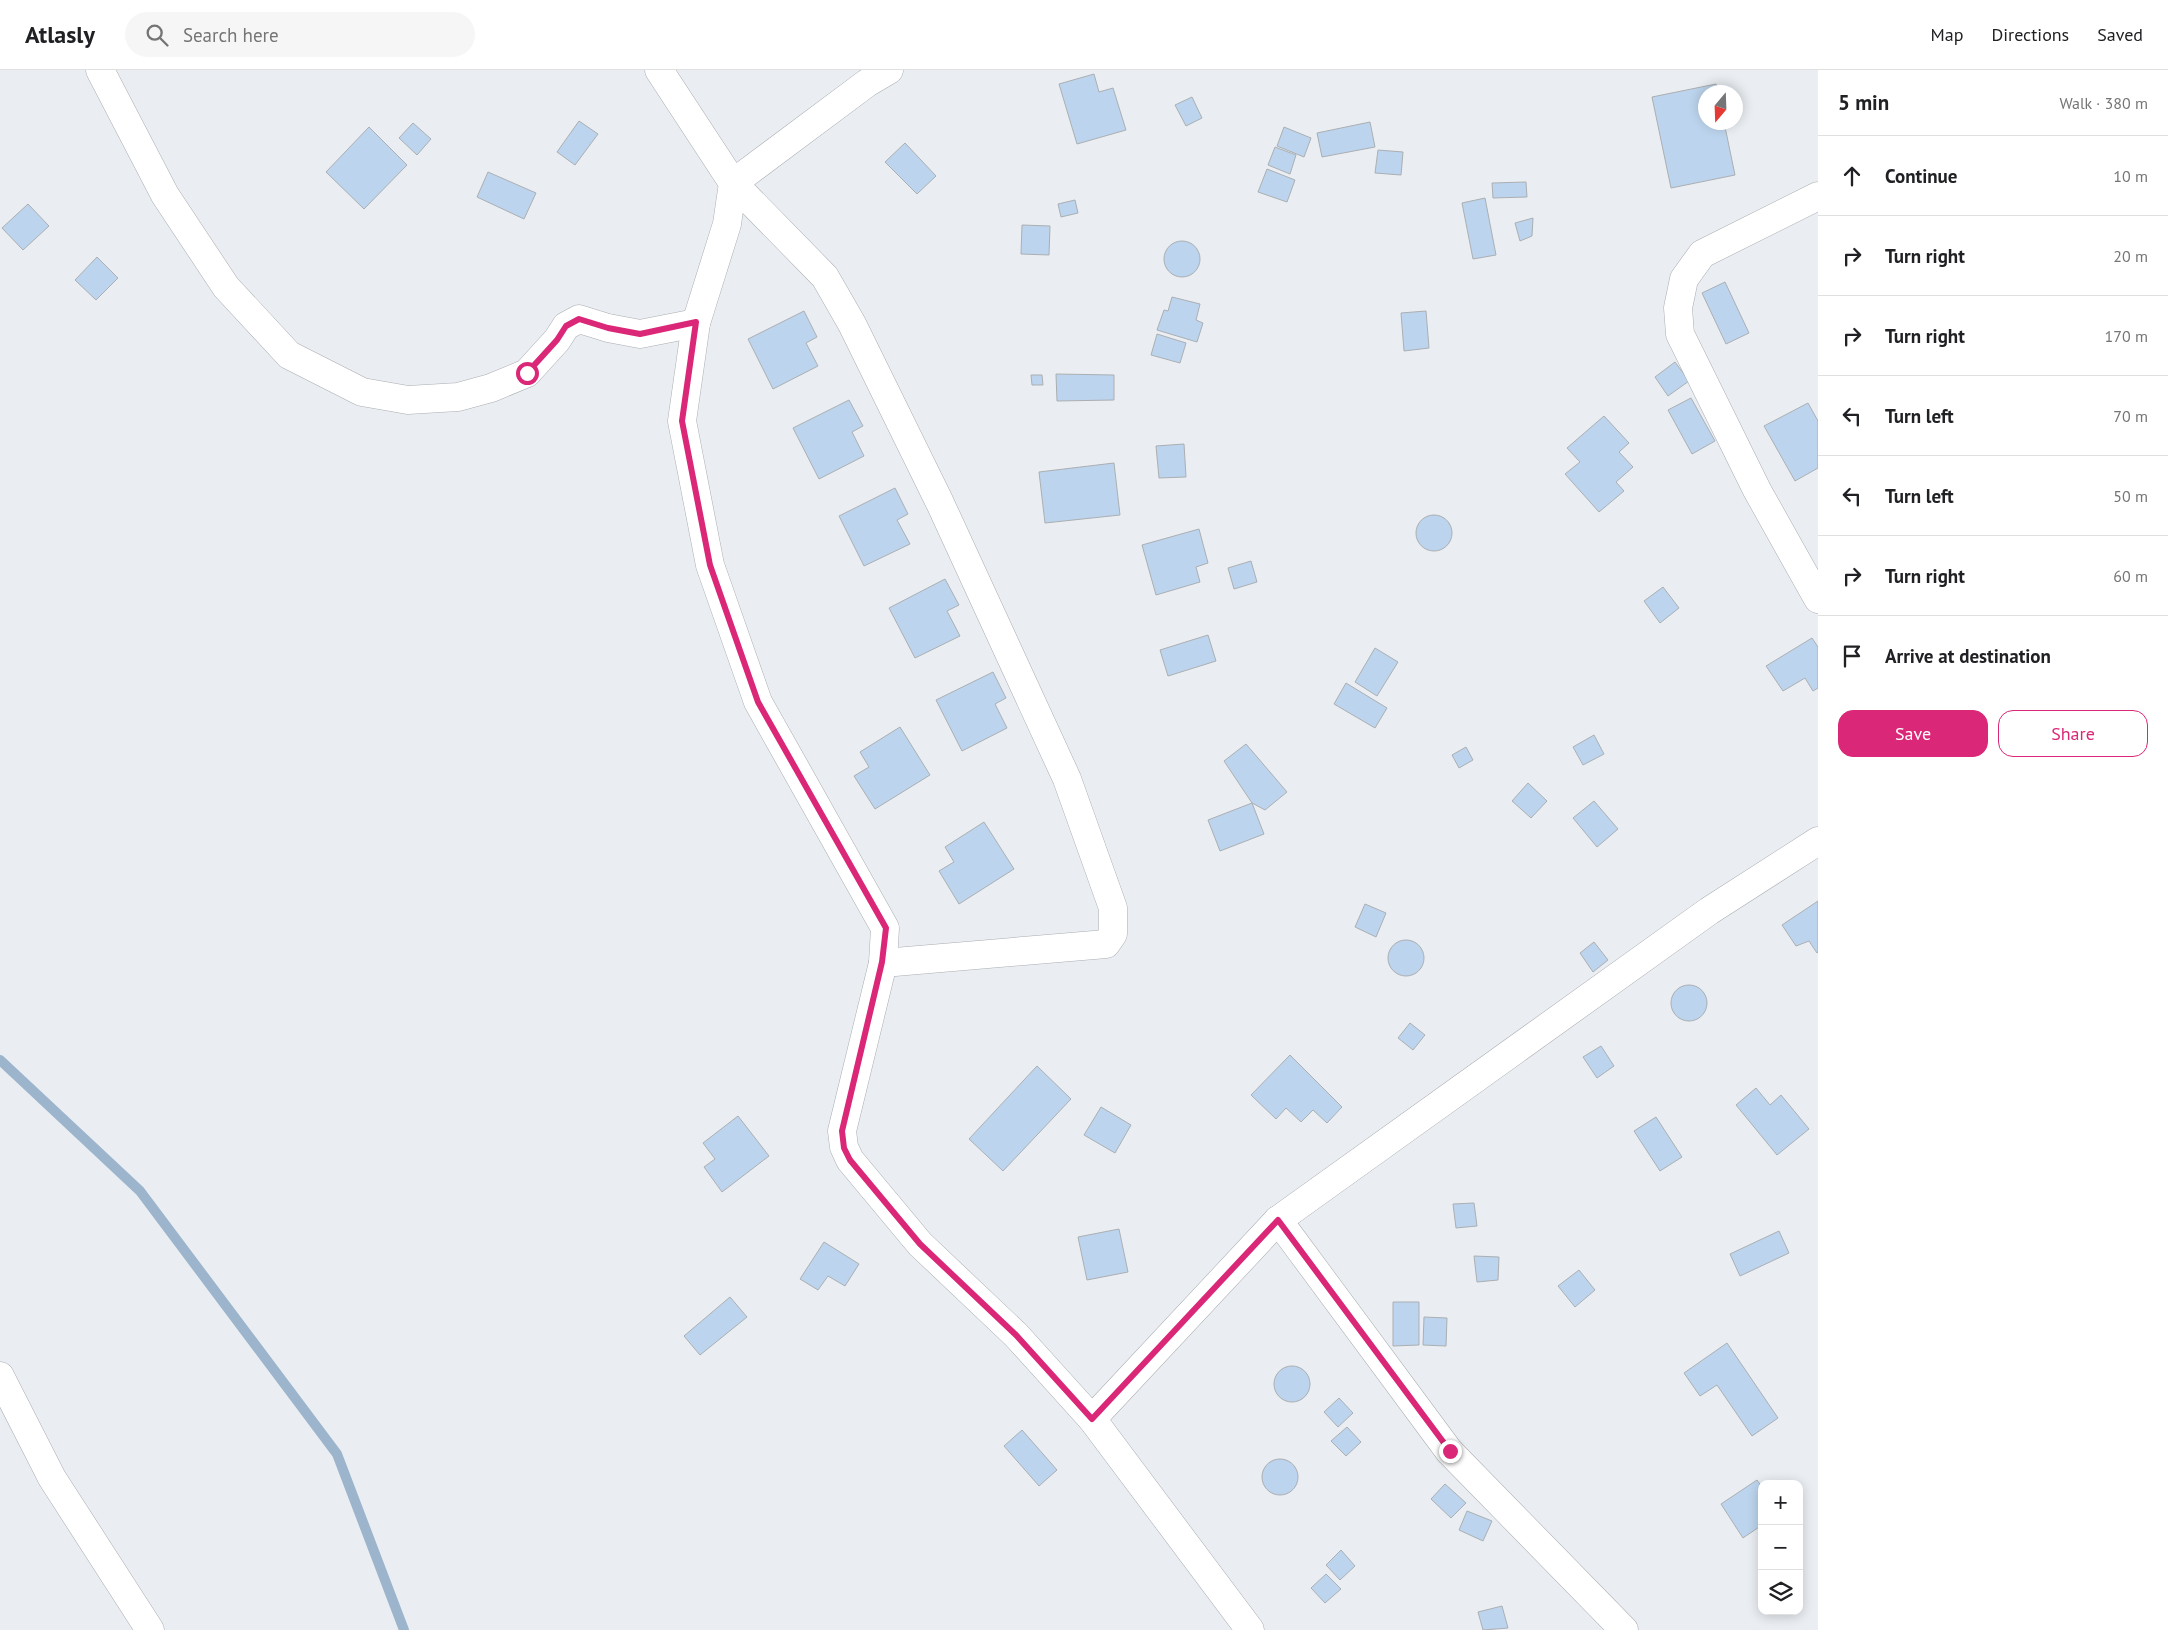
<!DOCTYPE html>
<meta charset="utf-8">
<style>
body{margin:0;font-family:"PT Sans",sans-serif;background:#f6f6f6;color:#202124}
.controls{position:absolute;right:15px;bottom:15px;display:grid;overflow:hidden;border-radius:10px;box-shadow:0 2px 12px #0003}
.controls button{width:45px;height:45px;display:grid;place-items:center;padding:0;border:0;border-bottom:1px solid #e0e0e0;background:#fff;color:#202124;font:25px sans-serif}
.compass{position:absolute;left:1698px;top:15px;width:45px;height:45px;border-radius:50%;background:#fff;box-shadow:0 2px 12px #0003;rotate:199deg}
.stop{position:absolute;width:15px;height:15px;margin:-11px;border:4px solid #db2777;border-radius:50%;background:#fff}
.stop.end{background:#db2777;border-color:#fff;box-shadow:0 1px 5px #0008}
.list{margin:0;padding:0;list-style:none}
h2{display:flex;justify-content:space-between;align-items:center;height:65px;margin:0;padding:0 20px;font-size:21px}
h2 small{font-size:16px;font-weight:400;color:#757577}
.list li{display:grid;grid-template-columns:32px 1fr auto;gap:15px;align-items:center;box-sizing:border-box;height:80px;padding:0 20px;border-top:1px solid #e0e0e0}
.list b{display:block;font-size:19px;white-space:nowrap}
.list em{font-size:16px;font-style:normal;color:#757577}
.actions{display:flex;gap:10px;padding:15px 20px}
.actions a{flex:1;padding:11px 0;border:1px solid #db2777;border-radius:15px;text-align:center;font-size:18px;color:#db2777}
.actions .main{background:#db2777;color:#fff}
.icon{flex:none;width:28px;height:28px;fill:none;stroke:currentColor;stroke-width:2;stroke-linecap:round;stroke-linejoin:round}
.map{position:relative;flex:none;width:1818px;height:1560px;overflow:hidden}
header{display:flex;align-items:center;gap:30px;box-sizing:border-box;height:70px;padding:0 25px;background:#fff;border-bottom:1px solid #e0e0e0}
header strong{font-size:24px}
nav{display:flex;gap:28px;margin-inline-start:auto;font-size:18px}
.search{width:350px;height:45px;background:#f6f6f6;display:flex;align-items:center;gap:12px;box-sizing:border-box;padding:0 18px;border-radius:28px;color:#757577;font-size:19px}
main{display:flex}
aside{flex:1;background:#fff}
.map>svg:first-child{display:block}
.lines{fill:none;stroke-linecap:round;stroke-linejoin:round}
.stream{stroke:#9cb4cc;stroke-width:10}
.building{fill:#bcd4ed;stroke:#abafb2}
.minor-casing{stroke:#aaadb1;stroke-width:29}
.minor{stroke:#fff;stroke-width:28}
.route{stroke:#db2777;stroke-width:6}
</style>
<header>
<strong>Atlasly</strong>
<div class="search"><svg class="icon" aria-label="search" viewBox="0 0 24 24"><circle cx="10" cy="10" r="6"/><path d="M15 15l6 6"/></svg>Search here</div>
<nav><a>Map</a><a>Directions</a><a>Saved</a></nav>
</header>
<main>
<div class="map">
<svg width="1818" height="1560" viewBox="0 0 1818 1560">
<rect width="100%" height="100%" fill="#eaeef2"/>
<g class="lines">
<polyline class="stream" points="0,990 140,1121 337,1384 404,1560"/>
</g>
<g class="building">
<polygon points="1094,4 1099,22 1113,18 1126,60 1077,74 1059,14"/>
<polygon points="1716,14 1718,22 1706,22 1706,52 1724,52 1735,105 1671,118 1652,27"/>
<polygon points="1192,27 1202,48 1186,56 1175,35"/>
<polygon points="579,51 598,64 575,95 557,82"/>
<polygon points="1370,52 1375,77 1322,87 1317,63"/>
<polygon points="413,53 431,69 417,85 399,68"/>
<polygon points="369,57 407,95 364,139 326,102"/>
<polygon points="1284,57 1311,68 1304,87 1277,76"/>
<polygon points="905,73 936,106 917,124 885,92"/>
<polygon points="1275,77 1296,85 1290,104 1268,95"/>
<polygon points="1378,80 1403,82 1401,105 1375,103"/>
<polygon points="1267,99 1295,110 1287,132 1258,122"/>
<polygon points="488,102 536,123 524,149 477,127"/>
<polygon points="1526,112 1527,127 1493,128 1492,113"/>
<polygon points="1485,128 1496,185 1473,189 1462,133"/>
<polygon points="1075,130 1078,143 1061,147 1058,134"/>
<polygon points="28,134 49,156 23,180 2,158"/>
<polygon points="1533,148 1532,166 1520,171 1515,153"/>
<polygon points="1022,155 1050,156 1049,185 1021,184"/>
<circle cx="1182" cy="189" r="18"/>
<polygon points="97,187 118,208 96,230 75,210"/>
<polygon points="1725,212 1749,263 1726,274 1702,223"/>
<polygon points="1172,227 1200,234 1196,250 1203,253 1197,272 1157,260 1164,240 1168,241"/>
<polygon points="804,241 817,267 806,273 818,296 773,319 748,269"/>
<polygon points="1426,241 1429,278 1404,281 1401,243"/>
<polygon points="1157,264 1186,273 1180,293 1151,285"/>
<polygon points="1675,292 1689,311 1668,326 1655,307"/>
<polygon points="1056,304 1114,305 1114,330 1057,331"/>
<polygon points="1031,305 1042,305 1043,315 1032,315"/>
<polygon points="1691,328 1715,371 1692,384 1668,340"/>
<polygon points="849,330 863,356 852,362 864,386 819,409 793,358"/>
<polygon points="1808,333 1818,351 1818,398 1795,411 1764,356"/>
<polygon points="1604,346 1629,373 1619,382 1633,397 1616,412 1624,421 1599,442 1565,404 1580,392 1567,378"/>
<polygon points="1184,374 1186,407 1159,408 1156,376"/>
<polygon points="1114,393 1120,445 1045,453 1039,402"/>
<polygon points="895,418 908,444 897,450 910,474 864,496 839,446"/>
<circle cx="1434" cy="463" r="18"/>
<polygon points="1199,459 1208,493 1196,497 1200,512 1156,525 1142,475"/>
<polygon points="1251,491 1257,512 1234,519 1228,498"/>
<polygon points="945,509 959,535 947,541 960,566 915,588 889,538"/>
<polygon points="1663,517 1679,538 1660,553 1644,531"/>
<polygon points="1208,565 1216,591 1168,606 1160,580"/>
<polygon points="1812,568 1818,577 1818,618 1813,621 1805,608 1783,621 1766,596"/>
<polygon points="1375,578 1398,592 1377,626 1355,612"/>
<polygon points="993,602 1006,628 995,634 1007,658 962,681 936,630"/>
<polygon points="1346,613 1387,638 1375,658 1334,634"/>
<polygon points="900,657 930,705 875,739 854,706 869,697 860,682"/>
<polygon points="1594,665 1604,684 1583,695 1573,677"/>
<polygon points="1246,674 1287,722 1265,740 1252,733 1224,691"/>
<polygon points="1466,677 1473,690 1459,698 1452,685"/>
<polygon points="1528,713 1547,731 1531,748 1512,731"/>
<polygon points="1594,731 1618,759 1597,777 1573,748"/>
<polygon points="1252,733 1264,764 1220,781 1208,750"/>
<polygon points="984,752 1014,799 959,834 939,801 954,792 945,777"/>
<polygon points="1818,831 1818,882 1817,883 1809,871 1796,876 1782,855"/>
<polygon points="1365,834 1386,843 1376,867 1355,857"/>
<circle cx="1406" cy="888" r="18"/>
<polygon points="1594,872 1608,890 1593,902 1580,883"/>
<circle cx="1689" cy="933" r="18"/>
<polygon points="1410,953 1425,965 1413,980 1398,968"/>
<polygon points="1601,976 1614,996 1597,1008 1583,987"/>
<polygon points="1290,985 1342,1037 1327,1053 1313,1040 1301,1052 1286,1038 1276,1049 1251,1025"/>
<polygon points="1037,996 1071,1029 1003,1101 969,1069"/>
<polygon points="1756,1018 1770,1035 1781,1025 1809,1059 1777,1085 1736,1035"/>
<polygon points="1101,1037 1131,1055 1115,1083 1084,1065"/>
<polygon points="738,1046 769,1086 722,1122 704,1097 715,1089 703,1073"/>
<polygon points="1656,1047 1682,1087 1660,1101 1634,1061"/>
<polygon points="1474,1133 1477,1156 1456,1158 1453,1134"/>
<polygon points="1119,1159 1128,1202 1087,1210 1078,1167"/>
<polygon points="1779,1161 1789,1183 1740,1206 1730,1184"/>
<polygon points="824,1172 859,1194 845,1216 828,1206 818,1220 800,1209"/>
<polygon points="1474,1186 1499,1187 1498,1210 1477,1212"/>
<polygon points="1579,1200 1595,1220 1575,1237 1558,1216"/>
<polygon points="730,1227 747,1247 700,1285 684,1266"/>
<polygon points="1393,1232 1419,1232 1419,1275 1393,1276"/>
<polygon points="1424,1247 1447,1248 1446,1276 1423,1275"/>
<polygon points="1727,1273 1778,1348 1752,1366 1717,1315 1700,1326 1684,1303"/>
<circle cx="1292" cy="1314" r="18"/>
<polygon points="1339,1328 1353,1343 1338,1357 1324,1342"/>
<polygon points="1347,1357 1361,1372 1346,1386 1331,1371"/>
<polygon points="1022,1360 1057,1400 1039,1416 1004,1376"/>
<circle cx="1280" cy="1407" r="18"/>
<polygon points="1757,1410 1762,1417 1762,1455 1743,1468 1721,1434"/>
<polygon points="1445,1414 1466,1433 1451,1448 1431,1429"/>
<polygon points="1467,1441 1492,1451 1483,1471 1459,1460"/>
<polygon points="1341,1480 1355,1496 1340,1510 1326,1495"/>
<polygon points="1326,1504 1341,1519 1325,1533 1311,1518"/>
<polygon points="1502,1536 1508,1558 1483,1560 1478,1542"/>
</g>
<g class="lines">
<g class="minor-casing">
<g id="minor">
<polyline points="100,0 165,125 226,217 289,285 362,322 408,330 458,327 491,318 527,303 557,270 566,256 579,249 608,258 640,264 696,253"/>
<polyline points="659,0 733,113 727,154 696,253 682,351 710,495 758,632 885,858 883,893 842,1061 844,1077 850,1090 920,1174 1016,1265 1092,1349 1250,1560"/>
<polyline points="1818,126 1702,184 1684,209 1678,238 1680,264 1757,420 1818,529"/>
<polyline points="883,893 1106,874 1113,864 1113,838 1067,709 940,433 852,254 825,207 733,113 867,13 889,0"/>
<polyline points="1278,1150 1449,1381 1624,1560"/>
<polyline points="0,1306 52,1408 150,1560"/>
<polyline points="1092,1349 1278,1150 1709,841 1818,771"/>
</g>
</g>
<use href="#minor" class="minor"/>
</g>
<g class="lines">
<polyline class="route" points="527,303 557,270 566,256 579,249 608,258 640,264 696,252 682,351 710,495 758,632 886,858 882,892 842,1061 844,1078 850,1090 920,1174 1016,1265 1092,1349 1278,1150 1450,1381"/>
</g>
</svg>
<div class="controls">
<button>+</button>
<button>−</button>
<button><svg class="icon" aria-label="layers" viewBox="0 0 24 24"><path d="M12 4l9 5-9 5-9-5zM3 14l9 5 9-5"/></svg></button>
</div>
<svg class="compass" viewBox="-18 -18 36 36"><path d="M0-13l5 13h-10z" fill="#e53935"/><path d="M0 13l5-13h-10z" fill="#757577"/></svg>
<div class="stop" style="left:527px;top:303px"></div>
<div class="stop end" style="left:1450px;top:1381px"></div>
</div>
<aside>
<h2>5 min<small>Walk · 380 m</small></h2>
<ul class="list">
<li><svg class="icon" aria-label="ahead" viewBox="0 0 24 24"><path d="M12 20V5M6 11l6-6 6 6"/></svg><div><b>Continue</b></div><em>10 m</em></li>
<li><svg class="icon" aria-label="right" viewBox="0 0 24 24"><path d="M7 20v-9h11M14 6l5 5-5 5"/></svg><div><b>Turn right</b></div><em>20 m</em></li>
<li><svg class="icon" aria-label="right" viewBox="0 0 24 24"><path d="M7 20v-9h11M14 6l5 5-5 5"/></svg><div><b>Turn right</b></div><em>170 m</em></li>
<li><svg class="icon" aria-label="left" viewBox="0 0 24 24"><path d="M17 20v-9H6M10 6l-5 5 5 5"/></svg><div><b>Turn left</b></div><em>70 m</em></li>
<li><svg class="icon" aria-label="left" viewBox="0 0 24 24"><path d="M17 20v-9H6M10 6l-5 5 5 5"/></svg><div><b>Turn left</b></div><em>50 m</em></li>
<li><svg class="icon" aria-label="right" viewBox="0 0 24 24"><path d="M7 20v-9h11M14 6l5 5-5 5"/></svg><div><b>Turn right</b></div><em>60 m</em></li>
<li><svg class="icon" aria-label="arrive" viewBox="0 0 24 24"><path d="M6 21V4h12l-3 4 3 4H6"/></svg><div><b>Arrive at destination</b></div></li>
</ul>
<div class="actions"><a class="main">Save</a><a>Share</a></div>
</aside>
</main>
